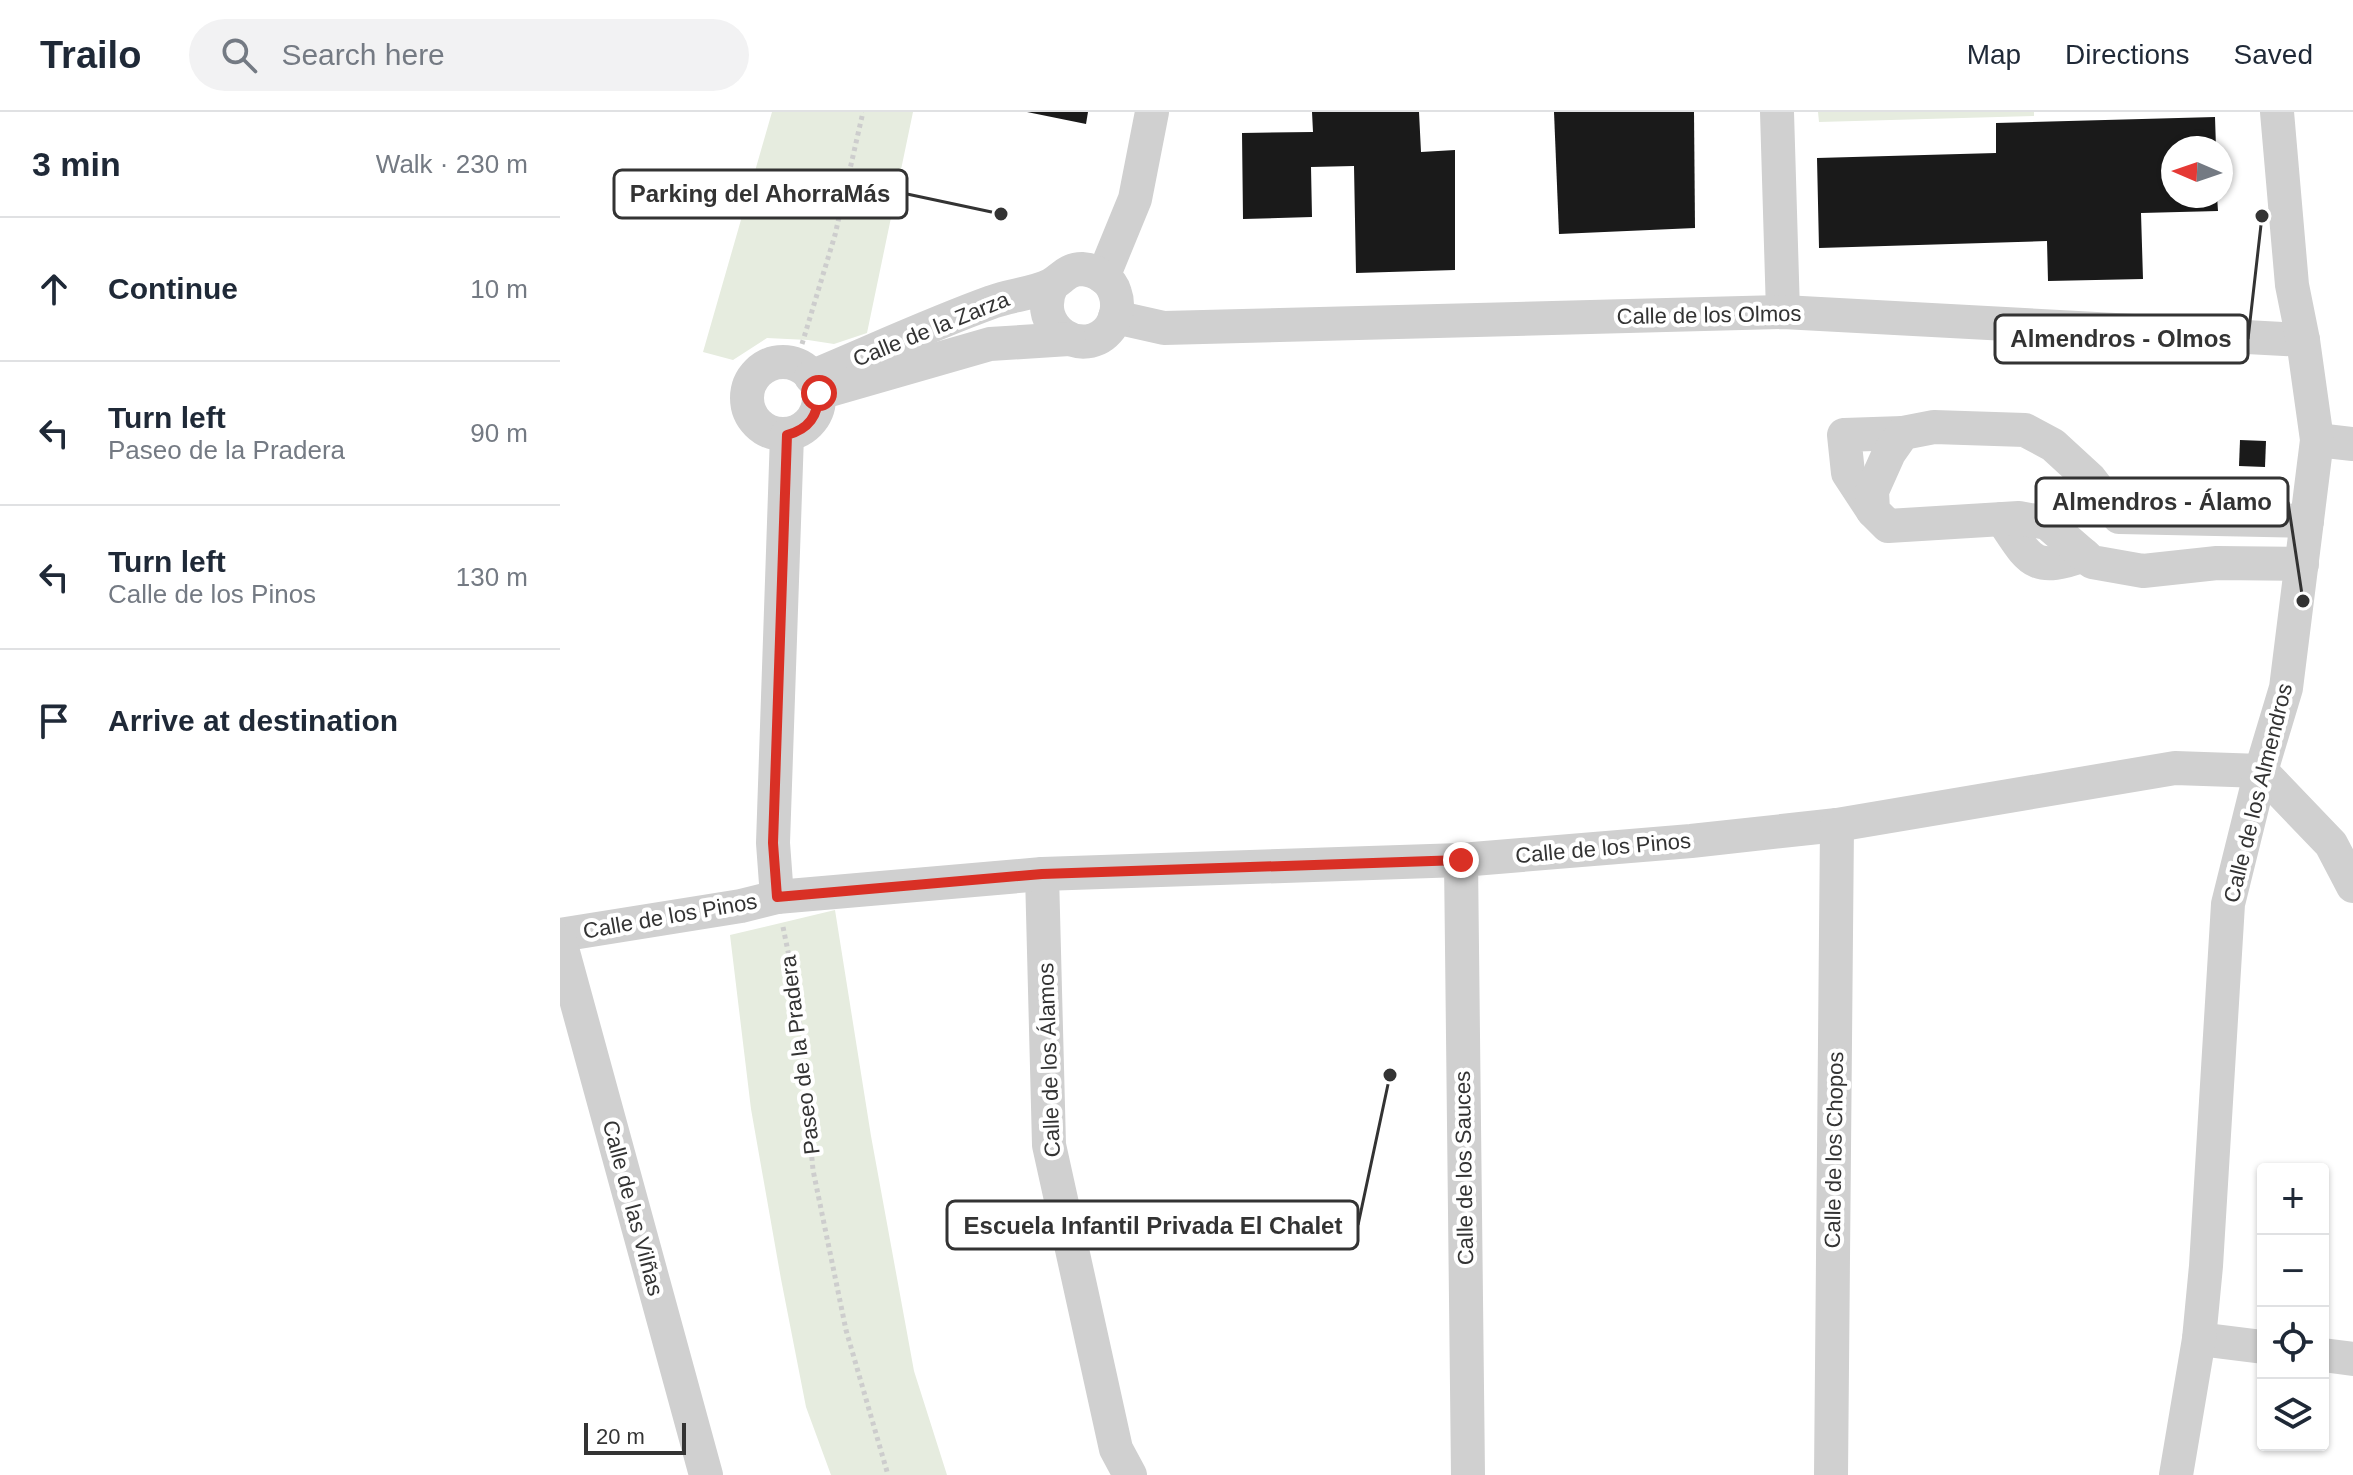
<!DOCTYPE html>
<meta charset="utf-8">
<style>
body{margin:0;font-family:Helvetica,sans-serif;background:#f2f2f3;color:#1f2937}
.controls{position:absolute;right:24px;bottom:24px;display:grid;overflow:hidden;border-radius:8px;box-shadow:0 2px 6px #0004}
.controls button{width:72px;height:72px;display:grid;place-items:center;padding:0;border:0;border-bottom:2px solid #e0e1e3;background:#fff;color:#1f2937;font:40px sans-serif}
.compass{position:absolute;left:1601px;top:24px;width:72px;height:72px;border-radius:50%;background:#fff;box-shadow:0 2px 6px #0004;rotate:272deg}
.scale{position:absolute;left:24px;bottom:20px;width:102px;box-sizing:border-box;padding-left:8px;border:4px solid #333;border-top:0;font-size:22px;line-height:28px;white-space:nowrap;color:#333;-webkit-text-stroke:6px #fff;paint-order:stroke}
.stop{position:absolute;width:24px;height:24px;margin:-18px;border:6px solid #d93025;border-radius:50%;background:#fff}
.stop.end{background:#d93025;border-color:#fff;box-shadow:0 2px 8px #0008}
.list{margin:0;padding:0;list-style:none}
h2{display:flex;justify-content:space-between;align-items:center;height:104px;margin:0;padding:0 32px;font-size:34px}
h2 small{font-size:26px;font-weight:400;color:#747a83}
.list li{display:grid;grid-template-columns:52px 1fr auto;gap:24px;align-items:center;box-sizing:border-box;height:144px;padding:0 32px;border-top:2px solid #e0e1e3}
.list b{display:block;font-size:30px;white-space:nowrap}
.list p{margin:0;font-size:26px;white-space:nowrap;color:#747a83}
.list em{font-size:26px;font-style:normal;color:#747a83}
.icon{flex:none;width:44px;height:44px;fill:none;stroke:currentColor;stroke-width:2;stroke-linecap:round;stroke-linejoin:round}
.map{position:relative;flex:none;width:1793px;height:1363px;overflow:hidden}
header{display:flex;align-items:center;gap:48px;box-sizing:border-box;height:112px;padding:0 40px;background:#fff;border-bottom:2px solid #e0e1e3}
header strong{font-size:38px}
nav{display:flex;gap:44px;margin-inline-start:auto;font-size:28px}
.search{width:560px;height:72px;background:#f2f2f3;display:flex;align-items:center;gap:20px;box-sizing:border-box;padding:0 28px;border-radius:44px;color:#747a83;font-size:30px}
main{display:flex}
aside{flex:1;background:#fff}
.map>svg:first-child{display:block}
.green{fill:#e6ecdf}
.building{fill:#1a1a1a}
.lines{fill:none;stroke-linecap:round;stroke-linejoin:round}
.path{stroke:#cdcdcd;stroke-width:5;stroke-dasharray:4 4;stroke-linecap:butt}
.street{stroke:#d0d0d0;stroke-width:34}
.route{stroke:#d93025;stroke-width:10}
.labels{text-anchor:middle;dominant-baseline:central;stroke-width:8;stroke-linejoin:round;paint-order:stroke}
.street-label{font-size:22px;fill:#333;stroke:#fff}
.leader{fill:none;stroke:#333;stroke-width:3}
.callout-dot{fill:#333;stroke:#fff;stroke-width:3}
.callout{fill:#fff;stroke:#333;stroke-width:3}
.callout-label{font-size:24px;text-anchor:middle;font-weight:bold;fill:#333}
</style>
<header>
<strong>Trailo</strong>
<div class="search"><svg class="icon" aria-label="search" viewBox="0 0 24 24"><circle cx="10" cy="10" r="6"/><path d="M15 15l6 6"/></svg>Search here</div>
<nav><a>Map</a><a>Directions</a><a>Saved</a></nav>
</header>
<main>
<aside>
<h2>3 min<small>Walk · 230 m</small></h2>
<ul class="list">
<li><svg class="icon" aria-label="ahead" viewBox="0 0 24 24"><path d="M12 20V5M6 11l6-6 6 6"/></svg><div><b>Continue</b></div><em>10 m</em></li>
<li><svg class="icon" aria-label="left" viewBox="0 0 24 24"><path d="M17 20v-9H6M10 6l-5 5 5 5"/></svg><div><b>Turn left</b><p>Paseo de la Pradera</p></div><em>90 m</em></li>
<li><svg class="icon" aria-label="left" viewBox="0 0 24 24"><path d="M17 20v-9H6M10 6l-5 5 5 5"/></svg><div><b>Turn left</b><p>Calle de los Pinos</p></div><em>130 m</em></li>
<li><svg class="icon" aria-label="arrive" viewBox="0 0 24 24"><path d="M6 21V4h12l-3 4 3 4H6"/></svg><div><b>Arrive at destination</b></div></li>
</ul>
</aside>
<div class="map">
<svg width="1793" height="1363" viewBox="0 0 1793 1363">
<rect width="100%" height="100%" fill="#fff"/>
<g class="green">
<polygon points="212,0 353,0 307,221 274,232 248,228 207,226 173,248 143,240"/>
<polygon points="1258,0 1474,0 1474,4 1259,10"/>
<polygon points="275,798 311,1024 354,1259 387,1363 271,1363 246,1295 221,1167 191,997 170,823"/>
</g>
<g class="building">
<polygon points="467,0 528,0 526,12"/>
<polygon points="752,0 859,0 861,40 895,38 895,158 796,161 794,54 751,55 752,105 683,107 682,21 753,20"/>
<polygon points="994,0 1134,0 1135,116 999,122"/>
<polygon points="1655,5 1656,36 1613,36 1613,84 1657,84 1658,99 1581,101 1583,167 1488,169 1487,129 1259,136 1257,46 1436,41 1436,11"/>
<polygon points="1680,328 1706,329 1705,355 1679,354"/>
</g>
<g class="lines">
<g class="path">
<polyline points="242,232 275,123 303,0"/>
<polyline points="223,815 237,883 253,1058 286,1218 328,1363"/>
</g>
<g class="street">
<polyline points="1217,0 1223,200"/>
<polyline points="543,165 575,87 592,0"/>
<polyline points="555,205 604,216 1223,200 1743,228"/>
<circle cx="223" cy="286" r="36"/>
<path d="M251 265C311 240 371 212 432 190 450 183 473 182 491 173 502 167 507 157 522 157 536 158 551 167 555 181 559 192 557 206 550 216 525 249 470 217 492 173"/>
<polyline points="263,280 430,232 509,227"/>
<polyline points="1757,328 1793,332"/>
<polyline points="1313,399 1288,361 1284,323 1343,321"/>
<path d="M1442 407C1470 448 1472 462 1524 443"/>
<polyline points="1742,452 1657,451 1583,459 1532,450 1487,411 1459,406 1328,414 1313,399 1312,379 1329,341 1343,321 1374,315 1465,318 1493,333 1530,367 1559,405 1747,409"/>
<polyline points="901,748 908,1363"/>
<polyline points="482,762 489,1033 556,1337 570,1363"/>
<polyline points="217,785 213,731 227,323"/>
<polyline points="0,823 181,794 217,785 482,762 901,748 1131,729 1277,713 1615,656 1701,659 1771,732 1793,774"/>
<polyline points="0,829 146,1363"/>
<polyline points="1639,1227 1703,1235"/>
<polyline points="1763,1243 1793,1247"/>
<polyline points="1271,1363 1277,713"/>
<polyline points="1616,1363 1639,1227 1646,1154 1668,792 1701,659 1726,576 1757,328 1743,228 1732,173 1717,0"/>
</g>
</g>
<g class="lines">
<path class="route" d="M259 281C258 304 249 317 227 323L213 731 217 785 482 762 901 748"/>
</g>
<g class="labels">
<g class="street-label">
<text transform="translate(1149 203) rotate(-1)">Calle de los Olmos</text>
<text transform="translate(371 217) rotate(-22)">Calle de la Zarza</text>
<text transform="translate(1698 681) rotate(-76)">Calle de los Almendros</text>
<text transform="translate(1043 736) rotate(-5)">Calle de los Pinos</text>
<text transform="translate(110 804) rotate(-10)">Calle de los Pinos</text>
<text transform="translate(240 943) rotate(-97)">Paseo de la Pradera</text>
<text transform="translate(489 948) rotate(-92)">Calle de los Álamos</text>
<text transform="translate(1274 1038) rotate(-89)">Calle de los Chopos</text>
<text transform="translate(904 1056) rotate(-91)">Calle de los Sauces</text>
<text transform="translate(73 1096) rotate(75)">Calle de las Vilñas</text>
</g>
</g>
<path class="leader" d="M441 102L347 82M1702 104L1688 227M1743 489L1728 390M830 963L798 1113"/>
<g class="callout-dot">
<circle cx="441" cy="102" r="8"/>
<circle cx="1702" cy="104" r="8"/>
<circle cx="1743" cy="489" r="8"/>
<circle cx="830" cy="963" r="8"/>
</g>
<g class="callout">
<rect x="54" y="58" width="293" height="48" rx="8"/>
<rect x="1435" y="203" width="253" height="48" rx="8"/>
<rect x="1476" y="366" width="252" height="48" rx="8"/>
<rect x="387" y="1089" width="411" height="48" rx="8"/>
</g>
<g class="callout-label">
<text x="200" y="90">Parking del AhorraMás</text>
<text x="1561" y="235">Almendros - Olmos</text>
<text x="1602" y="398">Almendros - Álamo</text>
<text x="593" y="1122">Escuela Infantil Privada El Chalet</text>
</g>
</svg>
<div class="controls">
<button>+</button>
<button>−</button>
<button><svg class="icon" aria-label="locate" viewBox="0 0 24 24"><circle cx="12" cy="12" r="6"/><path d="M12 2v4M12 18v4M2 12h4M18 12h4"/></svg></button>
<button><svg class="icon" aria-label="layers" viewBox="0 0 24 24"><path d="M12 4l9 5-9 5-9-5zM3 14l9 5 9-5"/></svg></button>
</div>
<svg class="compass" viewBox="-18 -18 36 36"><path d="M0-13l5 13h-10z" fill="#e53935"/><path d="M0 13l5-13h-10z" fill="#747a83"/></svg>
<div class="scale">20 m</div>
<div class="stop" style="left:259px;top:281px"></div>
<div class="stop end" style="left:901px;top:748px"></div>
</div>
</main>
